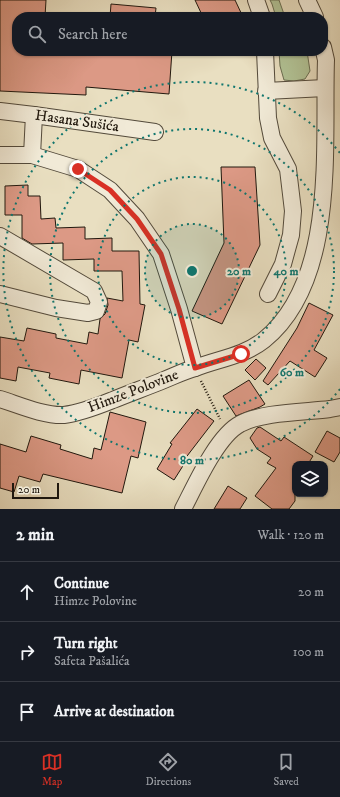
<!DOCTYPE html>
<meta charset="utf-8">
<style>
body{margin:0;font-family:"IM FELL DW Pica",serif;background:#20242c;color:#f1f3f6}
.controls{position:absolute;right:12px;bottom:12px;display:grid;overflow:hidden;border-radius:8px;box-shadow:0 1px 3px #0004}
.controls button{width:36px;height:36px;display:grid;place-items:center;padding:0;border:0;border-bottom:1px solid #363941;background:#171b24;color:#f1f3f6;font:20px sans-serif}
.scale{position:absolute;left:12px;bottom:10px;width:47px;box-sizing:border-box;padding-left:4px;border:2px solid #21180e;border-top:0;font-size:11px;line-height:14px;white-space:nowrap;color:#21180e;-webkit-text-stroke:3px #f1ead7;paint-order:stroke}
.stop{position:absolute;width:12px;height:12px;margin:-9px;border:3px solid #d93025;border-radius:50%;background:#fff}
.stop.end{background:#d93025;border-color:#fff;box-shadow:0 1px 4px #0008}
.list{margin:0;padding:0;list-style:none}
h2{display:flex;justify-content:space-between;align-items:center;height:52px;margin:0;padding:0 16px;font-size:17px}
h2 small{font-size:13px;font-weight:400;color:#9ea1a6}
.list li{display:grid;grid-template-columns:26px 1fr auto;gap:12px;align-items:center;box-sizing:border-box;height:60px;padding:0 16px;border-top:1px solid #363941}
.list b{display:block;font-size:15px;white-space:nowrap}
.list p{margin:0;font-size:13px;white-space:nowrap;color:#9ea1a6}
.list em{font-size:13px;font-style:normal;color:#9ea1a6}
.icon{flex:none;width:22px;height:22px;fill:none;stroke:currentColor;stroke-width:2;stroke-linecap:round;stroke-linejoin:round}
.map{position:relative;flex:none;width:340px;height:509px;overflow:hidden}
.search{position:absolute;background:#171b24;box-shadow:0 1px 3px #0004;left:12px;right:12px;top:12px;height:44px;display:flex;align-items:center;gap:10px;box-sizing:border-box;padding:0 14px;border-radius:16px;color:#9ea1a6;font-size:15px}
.sheet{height:232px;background:#171b24}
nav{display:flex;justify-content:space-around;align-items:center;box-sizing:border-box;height:56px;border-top:1px solid #363941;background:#171b24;font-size:11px;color:#9ea1a6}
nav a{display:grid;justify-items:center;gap:2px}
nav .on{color:#d93025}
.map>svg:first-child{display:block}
.green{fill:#b2c396;stroke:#6a6e52}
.building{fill:#dc9985;stroke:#21180e}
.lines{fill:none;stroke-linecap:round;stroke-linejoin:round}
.minor-casing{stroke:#534a3b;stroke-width:18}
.path{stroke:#21180e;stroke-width:2.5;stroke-dasharray:1 2;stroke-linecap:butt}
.minor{stroke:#f1ead7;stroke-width:16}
.route{stroke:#d93025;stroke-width:5}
.ring{fill:none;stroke:#0f766e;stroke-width:2;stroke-dasharray:2 4}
.labels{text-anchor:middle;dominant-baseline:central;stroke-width:4;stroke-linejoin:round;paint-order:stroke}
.street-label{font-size:15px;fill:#21180e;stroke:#f1ead7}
.centre{fill:#0f766e;stroke:#f1ead7;stroke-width:2}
.ring-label{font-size:12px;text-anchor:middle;font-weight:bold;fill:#0f766e;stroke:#f1ead7;stroke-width:4;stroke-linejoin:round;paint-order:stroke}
</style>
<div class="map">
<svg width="340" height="509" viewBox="0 0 340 509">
<rect width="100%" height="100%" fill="#e9dfc1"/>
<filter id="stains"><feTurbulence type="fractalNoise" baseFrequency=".005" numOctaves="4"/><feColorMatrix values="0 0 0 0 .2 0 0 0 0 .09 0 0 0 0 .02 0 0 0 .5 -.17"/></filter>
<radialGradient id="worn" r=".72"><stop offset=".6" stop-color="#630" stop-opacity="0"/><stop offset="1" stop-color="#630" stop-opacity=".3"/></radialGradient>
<g class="green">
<polygon points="270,0 279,0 285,17 276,17 272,4"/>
<polygon points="279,51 307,51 310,71 305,79 294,81 284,80 280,66"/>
</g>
<g class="building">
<polygon points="0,0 46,0 45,17 17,17 17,51 172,51 169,94 86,87 86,95 0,91"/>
<polygon points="195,0 235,0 243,17 203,17"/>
<polygon points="111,4 156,8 155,17 110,17"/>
<polygon points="221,167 255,167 260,245 222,324 192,311 224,243"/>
<polygon points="28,185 28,196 40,196 41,219 55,218 56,228 85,227 85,239 112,238 112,251 139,251 140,304 145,305 138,342 129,340 122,378 81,370 79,384 49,378 50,373 18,367 16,381 0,378 0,337 24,341 27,328 56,334 56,338 87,344 89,332 98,334 100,319 105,314 108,305 107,298 123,301 122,271 94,271 94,259 63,260 63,243 32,244 22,238 22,215 5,215 5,186"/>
<polygon points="309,303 333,315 314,350 327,358 315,377 290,361 268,385 263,381 297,328"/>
<polygon points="256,359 266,368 255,380 245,370"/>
<polygon points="249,380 265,404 260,407 236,416 223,396"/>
<polygon points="197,409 214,421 184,460 186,461 174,480 157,469 172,444 170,443"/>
<polygon points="110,412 146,422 138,458 131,456 122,493 43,474 40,482 19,476 14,492 0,488 0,444 26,452 31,436 61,445 60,449 92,459 94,448 101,450"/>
<polygon points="260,427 281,441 284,437 313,456 308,464 295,464 295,501 289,509 272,509 255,496 276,468 267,463 271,458 257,449 250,438 257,428"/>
<polygon points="327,431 340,438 340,452 334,462 315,452"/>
<polygon points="228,486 247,498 240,509 214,509"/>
</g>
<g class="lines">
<g class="minor-casing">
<g id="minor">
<polyline points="256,0 262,17"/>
<polyline points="307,0 315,17"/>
<polyline points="265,51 268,118 272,138 288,169 293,211 291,235 283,264 268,294"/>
<polyline points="266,91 325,88"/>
<polyline points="0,111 34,115 155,132"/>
<polyline points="0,155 32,155 78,169 110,190 137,219 161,254 179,309 195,368"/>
<polyline points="32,155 34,115"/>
<polyline points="0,236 94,291 99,302 96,311 88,313 56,308 0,294"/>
<path d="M0 399C19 405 44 416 64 415 81 413 98 406 113 400 130 393 147 387 164 380 174 376 184 371 195 368 218 359 244 356 264 340 338 280 323 145 326 60L323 47"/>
<path d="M183 509C195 486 217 436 240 424 261 412 306 412 330 409L340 407"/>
</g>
</g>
<polyline class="path" points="201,381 220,419"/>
<use href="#minor" class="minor"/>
</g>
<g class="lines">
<polyline class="route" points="78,169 110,190 137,219 161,254 179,309 195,368 241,354"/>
</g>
<circle cx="192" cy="271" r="47" fill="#0f766e" fill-opacity=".12"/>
<g class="ring">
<circle cx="192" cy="271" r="47"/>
<circle cx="192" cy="271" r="94"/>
<circle cx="192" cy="271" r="142"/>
<path d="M340 389A189 189 0 1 1 340 153"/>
</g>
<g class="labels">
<g class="street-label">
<text transform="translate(77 121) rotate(8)">Hasana Sušića</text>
<text transform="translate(133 391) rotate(-21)">Himze Polovine</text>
</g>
</g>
<circle cx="192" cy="271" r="6" class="centre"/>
<g class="ring-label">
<text x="239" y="275">20 m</text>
<text x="286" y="275">40 m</text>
<text x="292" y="376">60 m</text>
<text x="192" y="464">80 m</text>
</g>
<rect width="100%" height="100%" filter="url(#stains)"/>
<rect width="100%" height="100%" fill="url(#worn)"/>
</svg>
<div class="controls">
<button><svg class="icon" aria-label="layers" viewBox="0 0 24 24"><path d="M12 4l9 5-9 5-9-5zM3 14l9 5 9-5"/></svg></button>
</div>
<div class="scale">20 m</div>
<div class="stop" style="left:241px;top:354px"></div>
<div class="stop end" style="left:78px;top:169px"></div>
<div class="search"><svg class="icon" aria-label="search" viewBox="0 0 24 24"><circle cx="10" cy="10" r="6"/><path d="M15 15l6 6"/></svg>Search here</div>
</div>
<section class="sheet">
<h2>2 min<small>Walk · 120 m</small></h2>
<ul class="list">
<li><svg class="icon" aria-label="ahead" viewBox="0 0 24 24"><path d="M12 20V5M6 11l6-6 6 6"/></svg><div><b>Continue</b><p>Himze Polovine</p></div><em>20 m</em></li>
<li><svg class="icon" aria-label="right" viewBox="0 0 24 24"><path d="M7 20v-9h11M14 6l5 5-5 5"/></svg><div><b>Turn right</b><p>Safeta Pašalića</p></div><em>100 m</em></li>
<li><svg class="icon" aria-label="arrive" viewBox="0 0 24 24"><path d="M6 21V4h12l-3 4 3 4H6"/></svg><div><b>Arrive at destination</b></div></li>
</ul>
</section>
<nav>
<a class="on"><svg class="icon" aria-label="map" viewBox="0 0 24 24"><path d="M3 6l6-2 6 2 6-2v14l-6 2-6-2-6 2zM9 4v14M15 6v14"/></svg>Map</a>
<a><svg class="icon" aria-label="directions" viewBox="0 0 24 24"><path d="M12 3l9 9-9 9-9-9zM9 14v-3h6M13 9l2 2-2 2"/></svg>Directions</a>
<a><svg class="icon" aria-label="saved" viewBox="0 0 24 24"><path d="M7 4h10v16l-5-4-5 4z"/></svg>Saved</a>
</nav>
